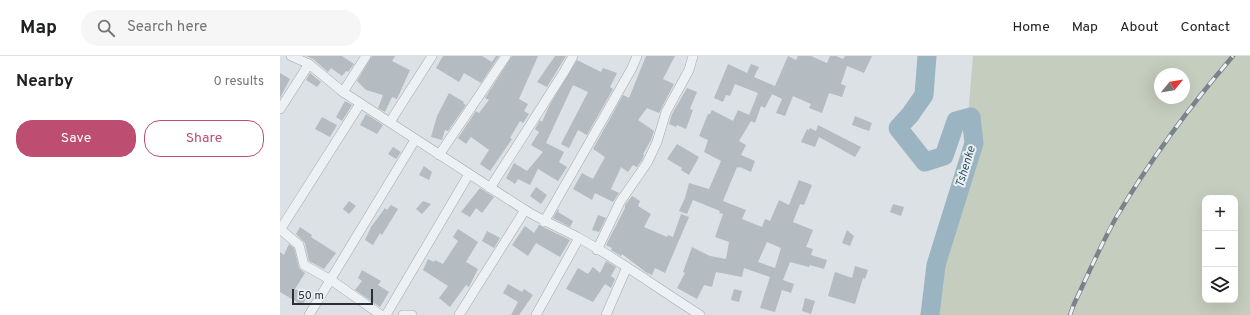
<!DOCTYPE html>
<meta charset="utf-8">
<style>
body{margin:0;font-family:Overpass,sans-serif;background:#f6f6f6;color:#202124}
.controls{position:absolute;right:12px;bottom:12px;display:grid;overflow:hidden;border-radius:8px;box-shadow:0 4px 16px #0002}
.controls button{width:36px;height:36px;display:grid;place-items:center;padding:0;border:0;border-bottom:1px solid #e0e0e0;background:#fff;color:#202124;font:20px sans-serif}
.compass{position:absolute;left:874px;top:12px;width:36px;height:36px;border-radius:50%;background:#fff;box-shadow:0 4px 16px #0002;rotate:60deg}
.scale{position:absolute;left:12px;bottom:10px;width:81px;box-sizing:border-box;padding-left:4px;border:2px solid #283139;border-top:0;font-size:11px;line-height:14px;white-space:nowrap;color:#283139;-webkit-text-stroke:3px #ebf0f3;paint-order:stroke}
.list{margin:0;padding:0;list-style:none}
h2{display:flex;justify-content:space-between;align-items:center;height:52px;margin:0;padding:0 16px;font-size:17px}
h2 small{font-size:13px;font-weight:400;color:#757577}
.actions{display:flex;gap:8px;padding:12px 16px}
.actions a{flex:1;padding:9px 0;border:1px solid #bd4e71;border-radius:16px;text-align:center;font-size:14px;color:#bd4e71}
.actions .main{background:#bd4e71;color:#fff}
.icon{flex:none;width:22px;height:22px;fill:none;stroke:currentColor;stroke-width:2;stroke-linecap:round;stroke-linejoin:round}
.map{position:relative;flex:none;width:970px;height:259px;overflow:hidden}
header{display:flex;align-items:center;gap:24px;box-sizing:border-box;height:56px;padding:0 20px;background:#fff;border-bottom:1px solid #e0e0e0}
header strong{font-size:19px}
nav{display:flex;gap:22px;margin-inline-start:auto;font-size:14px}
.search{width:280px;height:36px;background:#f6f6f6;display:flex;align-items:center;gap:10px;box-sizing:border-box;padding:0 14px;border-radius:22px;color:#757577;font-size:15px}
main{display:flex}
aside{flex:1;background:#fff}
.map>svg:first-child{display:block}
.green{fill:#c5cdbe;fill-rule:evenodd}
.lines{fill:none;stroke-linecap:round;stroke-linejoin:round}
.river{stroke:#9bb4c1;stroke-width:19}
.building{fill:#b4bbc1;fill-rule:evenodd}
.minor-casing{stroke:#a2a9ae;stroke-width:10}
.minor{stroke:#eef1f3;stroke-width:9}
.rail-casing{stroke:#78838c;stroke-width:4.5}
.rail{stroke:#ebf0f3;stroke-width:3;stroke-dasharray:9;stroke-linecap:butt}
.labels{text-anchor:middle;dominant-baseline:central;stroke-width:4;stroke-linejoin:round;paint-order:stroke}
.water-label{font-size:12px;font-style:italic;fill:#375568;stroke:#ebf0f3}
</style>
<header>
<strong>Map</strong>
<div class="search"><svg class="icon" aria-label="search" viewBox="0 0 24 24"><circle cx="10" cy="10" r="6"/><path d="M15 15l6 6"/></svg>Search here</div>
<nav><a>Home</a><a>Map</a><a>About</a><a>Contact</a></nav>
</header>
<main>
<aside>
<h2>Nearby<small>0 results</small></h2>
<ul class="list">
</ul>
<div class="actions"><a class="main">Save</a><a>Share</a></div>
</aside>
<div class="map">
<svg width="970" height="259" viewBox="0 0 970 259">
<rect width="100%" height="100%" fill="#dce1e5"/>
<path class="green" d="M693 0H970V259H640L668 183 687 72ZM880 18H904V42H880ZM925 142H955V244H925Z"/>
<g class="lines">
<polyline class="river" points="647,0 644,39 630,59 618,72 645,106 664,100 676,65 691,61 694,87 656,209 650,259"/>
</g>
<g class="building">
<polygon points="26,0 62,0 74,8 68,16 66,15 62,20 51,12 48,16 33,3"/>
<polygon points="92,0 115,0 112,5 130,14 117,43 112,41 105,56 98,52 103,39 86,34 77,25"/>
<polygon points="163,0 202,0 212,6 216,0 219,0 201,27 184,17 179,26 156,12"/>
<polygon points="232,0 258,0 239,43 248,48 244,55 249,58 243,67 240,65 230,82 232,83 210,115 200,108 209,94 191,81 186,88 178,82 196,55 199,57 209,44 205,42"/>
<polygon points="275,0 286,0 267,31 257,26"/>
<polygon points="366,0 395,0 383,23 394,28 379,57 367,52 358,64 374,75 371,84 363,98 364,99 362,104 357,111 353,109 348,116 341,111 331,133 339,137 333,146 315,137 312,144 293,133 302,117 313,123 325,101 313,93 343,39 349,42"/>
<path d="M508 0 516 4 518 0H531L547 7 550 0H556L563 3 565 0H592L584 17 567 10 561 28 566 30 562 41 549 37 542 57 529 52 531 48 513 40 505 60 496 57 502 43 492 38 485 52 481 50 475 67 471 65 459 85 466 89 461 99 475 105 471 116 460 111 459 112 457 111 443 145 466 154 462 163 482 171 485 163 490 165 499 144 509 149 519 124 532 129 524 149 520 148 513 166 533 174 526 191 533 193 531 199 547 204 544 213 530 209 529 211 510 206 503 224 514 228 511 237 502 234 495 256 480 252 490 221 464 212 462 221 436 216 432 231 424 229 417 243 397 232 405 217 403 216 412 191 430 200 446 203 449 186 435 181 443 158 439 157 440 155 413 144 407 158 399 155 405 142 409 127 429 133 441 105 424 96 428 84 419 80 428 58H430L432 54 453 65 458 54 469 59 478 37 455 28 450 40 446 39 443 46 434 42 448 8 467 17 471 8 479 11 474 21 495 30ZM487 186 501 192 495 212 478 206Z"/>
<polygon points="297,4 321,16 323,12 337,17 330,31 333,33 307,79 298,74 289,92 281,88 308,36 293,29 266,87 284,96 279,106 287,111 278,125 258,113 250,129 238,123 235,128 226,122 234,107 247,115 263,96 251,89 259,76 255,73 260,64 262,66 269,50"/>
<polygon points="0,17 10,23 0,42"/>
<polygon points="30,17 41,26 37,31 26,24"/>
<polygon points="407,32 417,36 410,53 413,54 406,73 397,69 396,71 389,68 392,58"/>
<polygon points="169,37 184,46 183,47 186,49 168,75 165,74 162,84 151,81 157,60"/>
<polygon points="65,45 72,49 62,65 56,61"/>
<polygon points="86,58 103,69 97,78 80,69"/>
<polygon points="575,60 592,67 589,75 572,69"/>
<polygon points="42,61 57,69 50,81 35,73"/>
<polygon points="538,69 581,91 575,101 539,81 535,91 521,86 527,73 529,74 530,72 536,75"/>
<polygon points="397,88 419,101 409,119 401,114 402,112 387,103"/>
<polygon points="113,91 121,96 116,103 108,98"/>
<polygon points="144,110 152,116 149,124 139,119"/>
<polygon points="256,131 267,139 261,148 250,140"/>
<polygon points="200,132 214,141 202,157 196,152 190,161 181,156"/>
<polygon points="352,140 360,145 358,150 371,158 364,171 387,181 388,179 393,181 401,158 409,161 385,217 375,212 372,219 367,217 342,198 341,200 331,194 332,192 326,189 345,152 345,149"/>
<polygon points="69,145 76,150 69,158 63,153"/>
<polygon points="143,145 151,148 142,158 136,153"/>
<polygon points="613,148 624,151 621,160 610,156"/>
<polygon points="111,149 118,153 102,179 100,177 93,189 85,184 91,171 105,152 107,154"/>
<polygon points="278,153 279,154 278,156 293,165 290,171 273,162"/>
<polygon points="318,159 326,162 319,176 312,174"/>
<polygon points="259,169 290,184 280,201 256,187 248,200 232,189 245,170 254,177"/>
<polygon points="20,171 32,179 31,181 56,197 44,213 29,205 25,187 16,178"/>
<polygon points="178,173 198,186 186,206 198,213 189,231 186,229 170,251 159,242 168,230 143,214 148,203 154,206 155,204 163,208 178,185 173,181"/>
<polygon points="567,174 574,180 570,190 562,187"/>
<polygon points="207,175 220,182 214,192 202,185"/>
<polygon points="9,188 14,192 19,212 25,217 15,233 28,240 22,249 0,236 0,196 4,199"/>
<polygon points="326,205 336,211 331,220 335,223 331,232 325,228 313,246 286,233 298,212 308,218 313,211 320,217"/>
<polygon points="575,210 588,214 585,223 583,222 575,248 548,240 555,216 572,222"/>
<polygon points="82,214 101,225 98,229 109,236 100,251 75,234 82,225 78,222"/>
<polygon points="228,228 242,236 244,233 253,239 239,259 231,259 238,246 223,237"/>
<polygon points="454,233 462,235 459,246 451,244"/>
<polygon points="525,242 535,245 531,258 522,255"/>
</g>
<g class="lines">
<g class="minor-casing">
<g id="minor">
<path d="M11 0 29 8 63 36 245 154C263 165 281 172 299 182 341 205 380 234 420 259"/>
<polyline points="63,36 86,0"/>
<polyline points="0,53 29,8"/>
<polyline points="110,66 152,0"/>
<polyline points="159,99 226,0"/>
<polyline points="210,132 284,16 293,0"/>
<polyline points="264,166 352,12 357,0"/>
<polyline points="0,173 19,189 24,209 51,224 101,259"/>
<polyline points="0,174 80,48"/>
<polyline points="317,194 340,146 367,107 377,86 386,56 409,14 413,0"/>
<polyline points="29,259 135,84"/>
<polyline points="106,259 189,118"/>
<polyline points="123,259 132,259"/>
<polyline points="179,259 245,154"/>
<polyline points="256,259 299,182"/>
<polyline points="326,259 347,211"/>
</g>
</g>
<use href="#minor" class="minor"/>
<g class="rail-casing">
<path id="rail" d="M790 259 794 248C808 219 821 188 837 160 871 103 910 50 953 0"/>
</g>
<use href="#rail" class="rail"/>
</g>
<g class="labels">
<g class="water-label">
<text transform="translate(686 111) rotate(-73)">Tshenke</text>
</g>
</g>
</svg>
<div class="controls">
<button>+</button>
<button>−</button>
<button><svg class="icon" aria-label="layers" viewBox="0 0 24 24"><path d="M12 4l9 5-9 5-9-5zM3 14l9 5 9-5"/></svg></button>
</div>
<svg class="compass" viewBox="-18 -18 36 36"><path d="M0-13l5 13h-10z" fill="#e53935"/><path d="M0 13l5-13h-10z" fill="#757577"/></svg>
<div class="scale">50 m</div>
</div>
</main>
